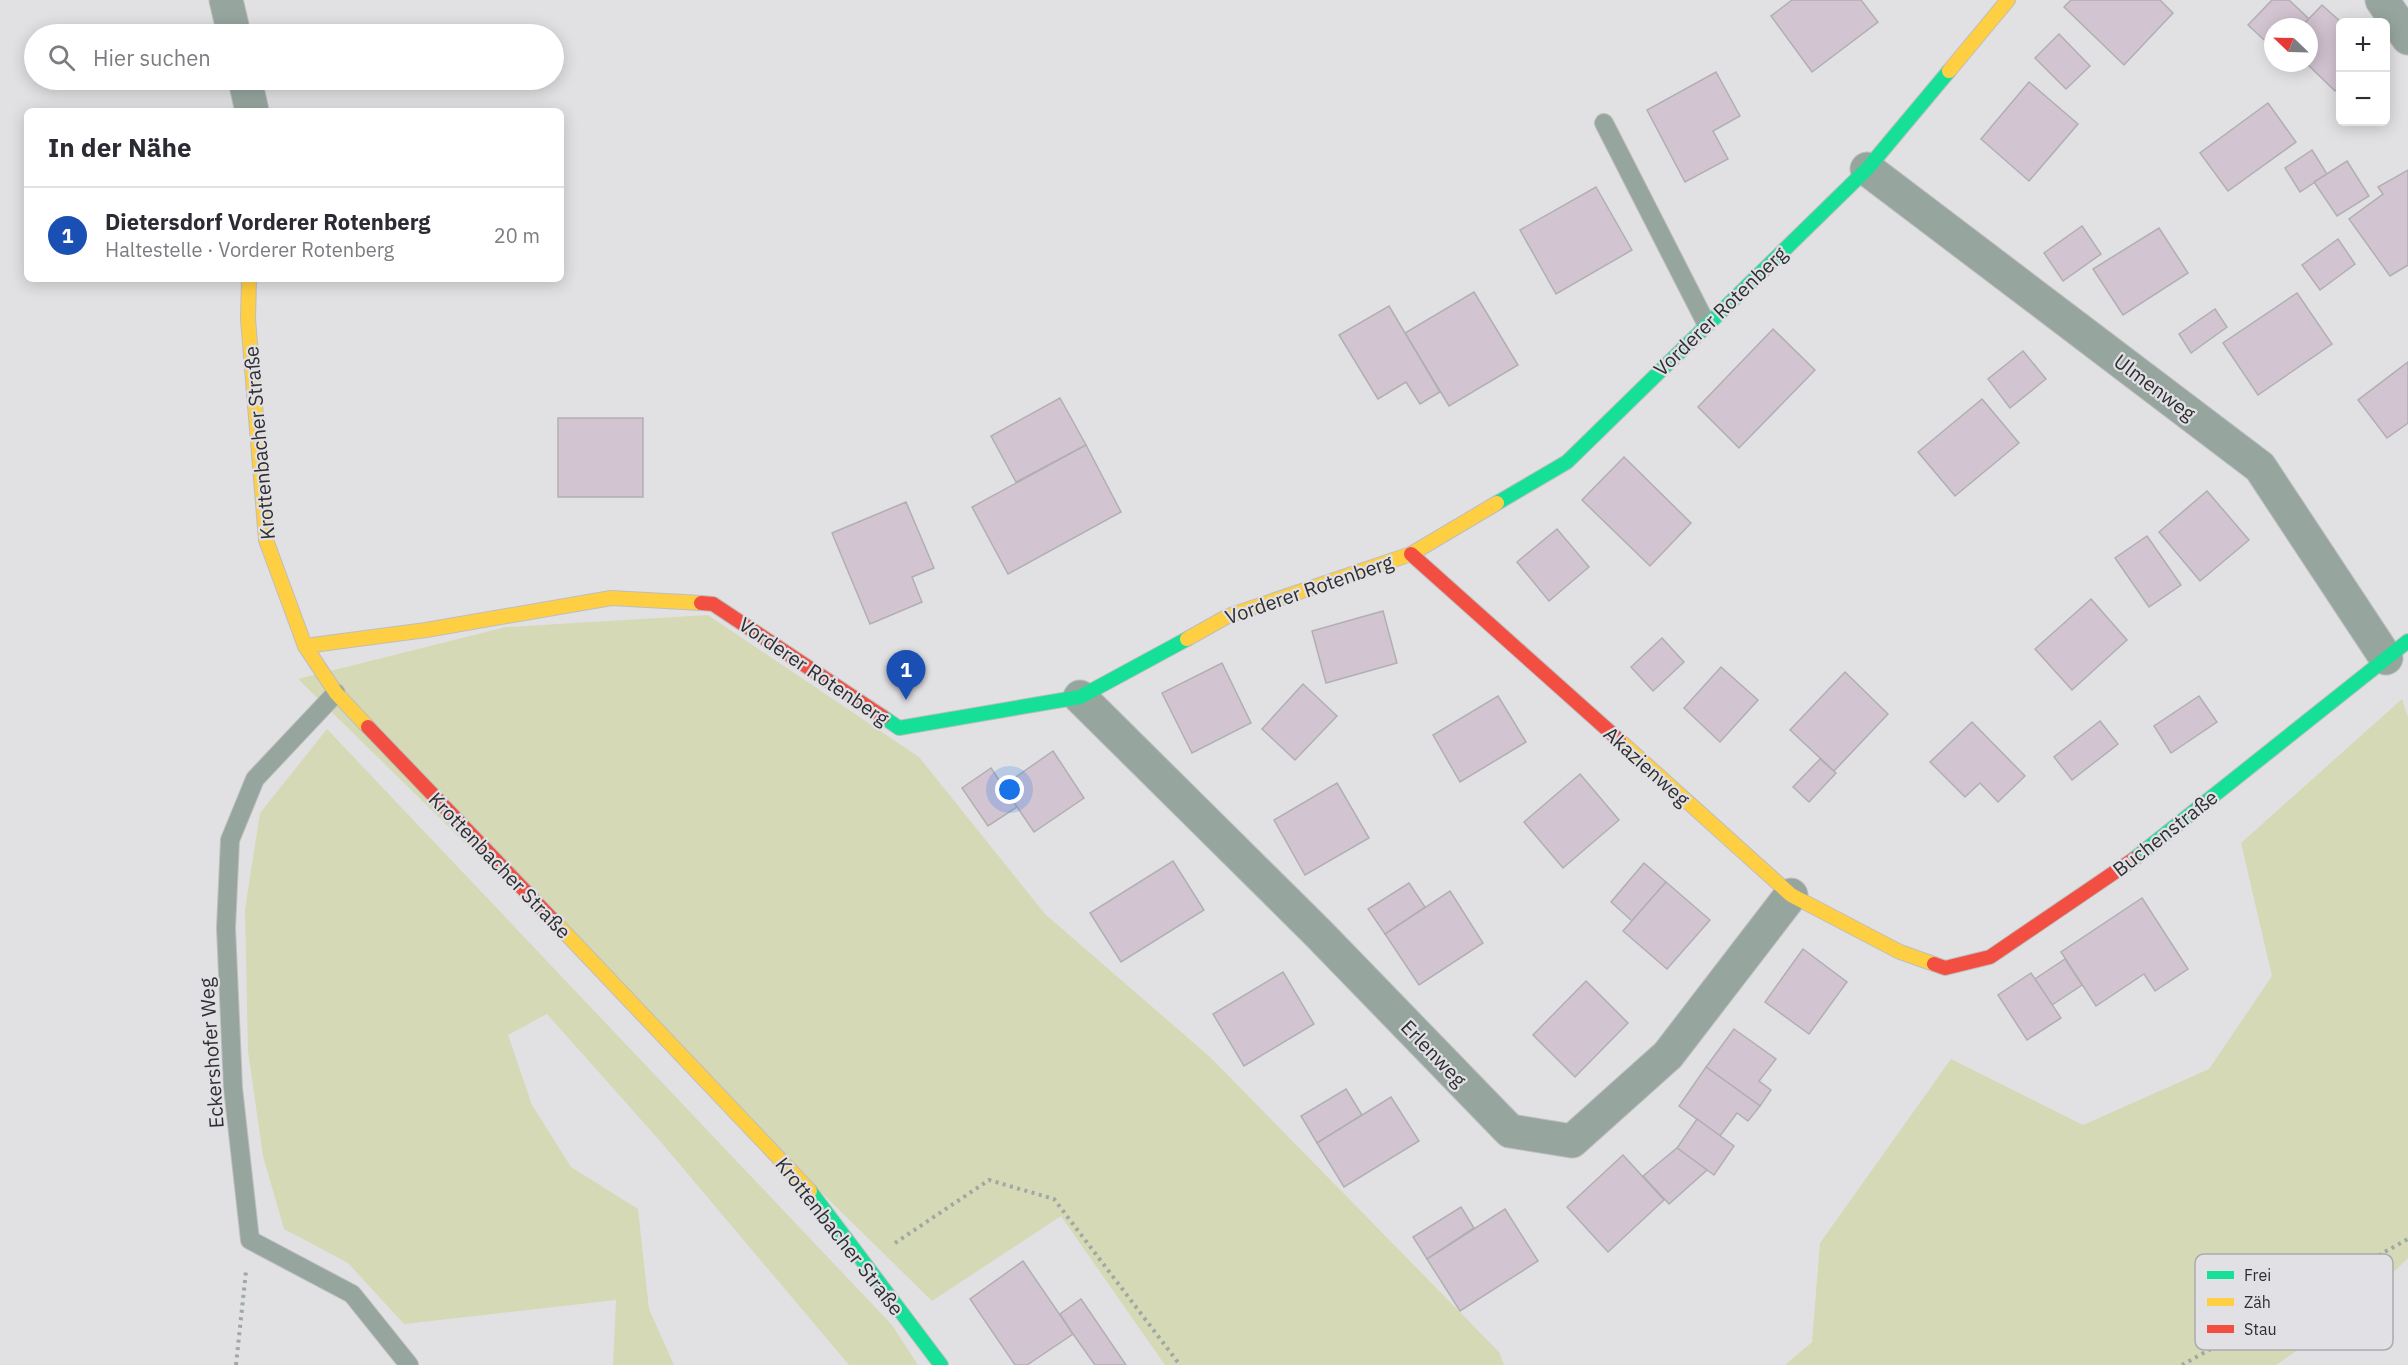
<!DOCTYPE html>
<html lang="de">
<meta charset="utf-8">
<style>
body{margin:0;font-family:"IBM Plex Sans",sans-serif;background:#f7f7f7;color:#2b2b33}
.controls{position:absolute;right:18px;top:18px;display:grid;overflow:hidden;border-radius:9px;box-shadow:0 3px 15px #0003}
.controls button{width:54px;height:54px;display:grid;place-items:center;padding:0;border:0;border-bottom:2px solid #e1e1e2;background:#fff;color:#2b2b33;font:30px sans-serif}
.compass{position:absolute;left:2264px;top:18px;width:54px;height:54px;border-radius:50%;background:#fff;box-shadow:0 3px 15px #0003;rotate:293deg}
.you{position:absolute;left:1010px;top:790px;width:21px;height:21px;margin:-15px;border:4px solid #fff;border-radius:50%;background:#1a73e8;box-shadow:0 0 0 9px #1a73e833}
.badge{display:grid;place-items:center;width:39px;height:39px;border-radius:50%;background:#b45309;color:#fff;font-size:20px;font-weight:700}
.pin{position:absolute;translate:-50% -50px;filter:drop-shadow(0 2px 3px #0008)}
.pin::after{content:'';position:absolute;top:32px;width:21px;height:18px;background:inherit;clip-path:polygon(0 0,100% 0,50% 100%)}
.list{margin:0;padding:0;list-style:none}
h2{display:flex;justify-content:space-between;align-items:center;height:78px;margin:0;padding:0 24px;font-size:26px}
h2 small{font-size:20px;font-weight:400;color:#7c7c81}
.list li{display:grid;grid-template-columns:39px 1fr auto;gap:18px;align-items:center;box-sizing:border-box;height:96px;padding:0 24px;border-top:2px solid #e1e1e2}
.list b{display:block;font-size:22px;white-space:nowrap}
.list p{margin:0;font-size:20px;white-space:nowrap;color:#7c7c81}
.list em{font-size:20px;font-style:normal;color:#7c7c81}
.icon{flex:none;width:33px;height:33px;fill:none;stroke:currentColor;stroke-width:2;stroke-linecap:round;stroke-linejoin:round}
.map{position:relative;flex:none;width:2408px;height:1365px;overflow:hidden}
.search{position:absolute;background:#fff;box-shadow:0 3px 15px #0003;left:24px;top:24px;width:540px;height:66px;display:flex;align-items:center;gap:15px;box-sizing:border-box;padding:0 21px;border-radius:33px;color:#7c7c81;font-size:22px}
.panel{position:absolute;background:#fff;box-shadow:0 3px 15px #0003;left:24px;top:108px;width:540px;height:174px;border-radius:9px}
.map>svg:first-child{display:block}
.green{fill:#d5d9b6}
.building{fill:#d3c4d2;stroke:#b0afb1;stroke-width:1.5}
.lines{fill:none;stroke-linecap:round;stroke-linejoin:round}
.lane-casing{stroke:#bebebf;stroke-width:20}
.street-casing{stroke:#bebebf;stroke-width:35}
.fast-casing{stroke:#bebebf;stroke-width:16}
.slow-casing{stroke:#bebebf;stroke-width:16}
.jam-casing{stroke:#bebebf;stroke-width:16}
.path{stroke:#9fa8a4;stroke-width:4;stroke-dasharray:3 4.5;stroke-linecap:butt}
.lane{stroke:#96a69e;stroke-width:18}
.street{stroke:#96a69e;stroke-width:33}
.fast{stroke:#16e098;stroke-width:14}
.slow{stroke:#ffcf43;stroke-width:14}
.jam{stroke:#f24e42;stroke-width:14}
.labels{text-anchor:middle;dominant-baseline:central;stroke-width:4.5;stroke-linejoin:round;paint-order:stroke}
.street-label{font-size:20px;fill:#2f2f31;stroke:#e0e0e5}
.key{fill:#e0e0e5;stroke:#ababaf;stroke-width:1.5}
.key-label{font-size:16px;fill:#2f2f31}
</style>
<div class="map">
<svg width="2408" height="1365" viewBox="0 0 2408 1365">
<rect width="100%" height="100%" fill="#e1e1e4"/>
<g class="green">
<polygon points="708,615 919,757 1045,914 1210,1057 1499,1352 1504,1365 1165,1365 1061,1216 932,1301 298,679 506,627"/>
<polygon points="2402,699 2408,717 2408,1258 2355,1310 2276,1365 1785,1365 1812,1342 1820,1243 1951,1059 2083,1125 2209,1069 2272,976 2241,843"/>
<polygon points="327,729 892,1325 918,1365 849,1365 660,1141 547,1014 508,1035 532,1105 571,1167 638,1209 649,1309 674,1365 613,1365 616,1300 404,1324 348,1263 284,1229 263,1156 248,1051 245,909 260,813"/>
</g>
<g class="building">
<polygon points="1792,0 1861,0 1878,22 1812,72 1771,16"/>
<polygon points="2071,0 2160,0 2173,13 2124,65 2064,7"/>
<polygon points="2272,0 2289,0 2309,19 2301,27 2273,27 2273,48 2248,25"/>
<polygon points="2322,5 2341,22 2340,85 2335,91 2306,63 2309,63 2309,27 2301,27"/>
<polygon points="2059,34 2090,66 2066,89 2035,58"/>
<polygon points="1716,72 1740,116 1713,131 1728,159 1685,182 1647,110"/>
<polygon points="2029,82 2078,124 2029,181 1981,139"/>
<polygon points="2268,103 2296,142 2228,191 2200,153"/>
<polygon points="2312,150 2327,174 2300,192 2285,168"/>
<polygon points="2347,161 2369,196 2337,216 2314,182"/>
<polygon points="2408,170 2408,265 2390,276 2349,219 2383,194 2378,187"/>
<polygon points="1596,187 1632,250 1556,294 1520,230"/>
<polygon points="2082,226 2101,254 2063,281 2044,253"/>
<polygon points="2159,228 2188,273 2123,315 2093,269"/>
<polygon points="2338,239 2355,264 2320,290 2302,265"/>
<polygon points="1474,292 1518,365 1449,406 1405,333"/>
<polygon points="2297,293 2332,344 2258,395 2223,343"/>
<polygon points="1389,306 1440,392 1420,404 1406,382 1378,399 1339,335"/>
<polygon points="2215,309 2227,327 2191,353 2179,334"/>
<polygon points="1773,329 1815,370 1739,448 1698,407"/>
<polygon points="2023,351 2046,379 2010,408 1988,379"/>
<polygon points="2408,362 2408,423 2387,438 2358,400"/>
<polygon points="1060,398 1086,445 1016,482 991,436"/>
<polygon points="1982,399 2019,443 1955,496 1918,452"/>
<rect x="558" y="418" width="85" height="79"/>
<polygon points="1086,445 1121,512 1008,574 972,507"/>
<polygon points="1624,457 1691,523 1650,566 1582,500"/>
<polygon points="2207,491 2249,540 2200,581 2159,532"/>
<polygon points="906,502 934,568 912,577 922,602 870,624 832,533"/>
<polygon points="1557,529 1589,567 1549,601 1517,562"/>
<polygon points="2147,536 2181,585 2149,607 2115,558"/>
<polygon points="2091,599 2127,640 2072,690 2035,649"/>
<polygon points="1383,611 1397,663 1326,683 1312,631"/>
<polygon points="1662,638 1684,662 1653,691 1631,667"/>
<polygon points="1222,663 1251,723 1192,753 1162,693"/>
<polygon points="1721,667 1758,700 1720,742 1684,708"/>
<polygon points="1845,672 1888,714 1834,771 1790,730"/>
<polygon points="1303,684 1337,716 1295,760 1262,729"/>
<polygon points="1498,696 1526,742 1460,782 1433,735"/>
<polygon points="2199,696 2217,722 2171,753 2154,726"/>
<polygon points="2100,721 2118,744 2072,780 2054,757"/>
<polygon points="1972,722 2025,776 1998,802 1980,783 1965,797 1930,762"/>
<polygon points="1053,751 1084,798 1034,832 1003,786"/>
<polygon points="1820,759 1836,773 1809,802 1793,787"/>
<polygon points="991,768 1017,807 988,826 962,788"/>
<polygon points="1580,774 1619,820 1563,868 1524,822"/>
<polygon points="1337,783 1369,838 1305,875 1274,820"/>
<polygon points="1173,861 1204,910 1121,962 1090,913"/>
<polygon points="1644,863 1666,882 1632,921 1611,902"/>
<polygon points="1666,882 1710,920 1667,969 1623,931"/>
<polygon points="1409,883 1425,907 1385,934 1368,909"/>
<polygon points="1450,891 1483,943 1419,985 1385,934"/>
<polygon points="2142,898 2188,969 2155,991 2144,974 2096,1006 2061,952"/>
<polygon points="1803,949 1847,982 1809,1034 1765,1002"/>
<polygon points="2065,959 2082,985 2052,1005 2035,979"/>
<polygon points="1283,972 1314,1024 1244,1066 1213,1014"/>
<polygon points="2031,973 2061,1018 2027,1040 1998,995"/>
<polygon points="1586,981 1628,1023 1575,1077 1533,1035"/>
<polygon points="1734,1029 1776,1059 1759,1081 1771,1090 1760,1106 1706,1067"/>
<polygon points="1706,1067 1760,1106 1748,1121 1737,1113 1720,1136 1679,1106"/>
<polygon points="1346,1089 1362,1115 1317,1143 1301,1116"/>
<polygon points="1391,1097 1419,1141 1344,1187 1317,1143"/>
<polygon points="1697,1119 1734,1146 1714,1175 1677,1148"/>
<polygon points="1677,1148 1707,1170 1669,1204 1643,1176"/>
<polygon points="1623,1155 1664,1200 1608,1252 1567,1207"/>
<polygon points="1461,1207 1474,1228 1427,1259 1413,1237"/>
<polygon points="1505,1209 1538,1261 1460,1311 1427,1259"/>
<polygon points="1023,1261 1073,1334 1027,1365 1015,1365 970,1299"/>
<polygon points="1081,1299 1126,1365 1095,1365 1073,1334 1060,1314"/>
</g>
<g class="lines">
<g class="lane-casing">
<g id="lane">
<polyline points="1604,123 1706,323"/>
<polyline points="336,693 255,779 230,840 226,928 233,1088 250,1240 352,1294 409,1365"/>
</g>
</g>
<g class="street-casing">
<g id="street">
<polyline points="226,0 234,34"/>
<polyline points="2382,0 2408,38"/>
<polyline points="245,80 252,111"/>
<polyline points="1867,169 2260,467 2386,658"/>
<polyline points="1080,697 1318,933 1510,1131 1572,1141 1668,1055 1791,895"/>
</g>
</g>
<g class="fast-casing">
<g id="fast">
<polyline points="1497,503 1567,462 1867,169 1949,71"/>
<polyline points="883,717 899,728 1080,697 1187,639"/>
<polyline points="2134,859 2408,641"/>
<polyline points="810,1191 941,1365"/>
</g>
</g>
<g class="slow-casing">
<g id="slow">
<polyline points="1949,71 2008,0"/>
<polyline points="249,279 248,319 266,540 305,646 336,693 368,727"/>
<polyline points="1187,639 1228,616 1411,554 1497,503"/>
<polyline points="305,646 426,630 611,598 701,603"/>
<polyline points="1619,740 1791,895 1900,952 1934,964"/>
<polyline points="554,921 810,1191"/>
</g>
</g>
<g class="jam-casing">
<g id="jam">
<polyline points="1411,554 1619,740"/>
<polyline points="701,603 713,604 883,717"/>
<polyline points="368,727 554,921"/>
<polyline points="1934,964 1945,968 1990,957 2134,859"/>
</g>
</g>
<g class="path">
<polyline points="895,1243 989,1180 1054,1199 1180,1365"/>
<polyline points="236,1365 246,1271"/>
<polyline points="2182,1365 2408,1239"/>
</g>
<use href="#lane" class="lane"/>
<use href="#street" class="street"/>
<use href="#fast" class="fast"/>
<use href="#slow" class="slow"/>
<use href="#jam" class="jam"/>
</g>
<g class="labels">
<g class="street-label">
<text transform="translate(1720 311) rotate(-44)">Vorderer Rotenberg</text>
<text transform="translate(2155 387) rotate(37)">Ulmenweg</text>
<text transform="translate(259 443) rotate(-95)">Krottenbacher Straße</text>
<text transform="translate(1309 589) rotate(-19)">Vorderer Rotenberg</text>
<text transform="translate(814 671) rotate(34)">Vorderer Rotenberg</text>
<text transform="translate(1647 766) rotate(42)">Akazienweg</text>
<text transform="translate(2165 833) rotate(-38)">Buchenstraße</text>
<text transform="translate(500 865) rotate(46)">Krottenbacher Straße</text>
<text transform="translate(211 1053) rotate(-94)">Eckershofer Weg</text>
<text transform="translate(1434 1053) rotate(46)">Erlenweg</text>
<text transform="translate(840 1236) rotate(52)">Krottenbacher Straße</text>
</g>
</g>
<rect x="2195" y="1254" width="198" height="96" rx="9" class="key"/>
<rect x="2207" y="1271" width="27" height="8" fill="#16e098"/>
<rect x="2207" y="1298" width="27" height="8" fill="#ffcf43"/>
<rect x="2207" y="1325" width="27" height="8" fill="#f24e42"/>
<g class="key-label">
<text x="2244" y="1281">Frei</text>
<text x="2244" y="1308">Zäh</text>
<text x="2244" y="1335">Stau</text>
</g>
</svg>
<div class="controls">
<button>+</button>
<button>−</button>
</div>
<svg class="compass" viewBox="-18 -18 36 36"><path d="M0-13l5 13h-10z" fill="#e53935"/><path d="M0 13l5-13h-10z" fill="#7c7c81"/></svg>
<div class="you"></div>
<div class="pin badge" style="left:906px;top:700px;background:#1a4fb4">1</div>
<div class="search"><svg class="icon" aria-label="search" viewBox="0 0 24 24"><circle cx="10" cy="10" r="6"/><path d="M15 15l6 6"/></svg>Hier suchen</div>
<section class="panel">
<h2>In der Nähe<small></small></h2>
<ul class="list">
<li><span class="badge" style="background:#1a4fb4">1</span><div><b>Dietersdorf Vorderer Rotenberg</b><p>Haltestelle · Vorderer Rotenberg</p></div><em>20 m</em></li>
</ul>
</section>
</div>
